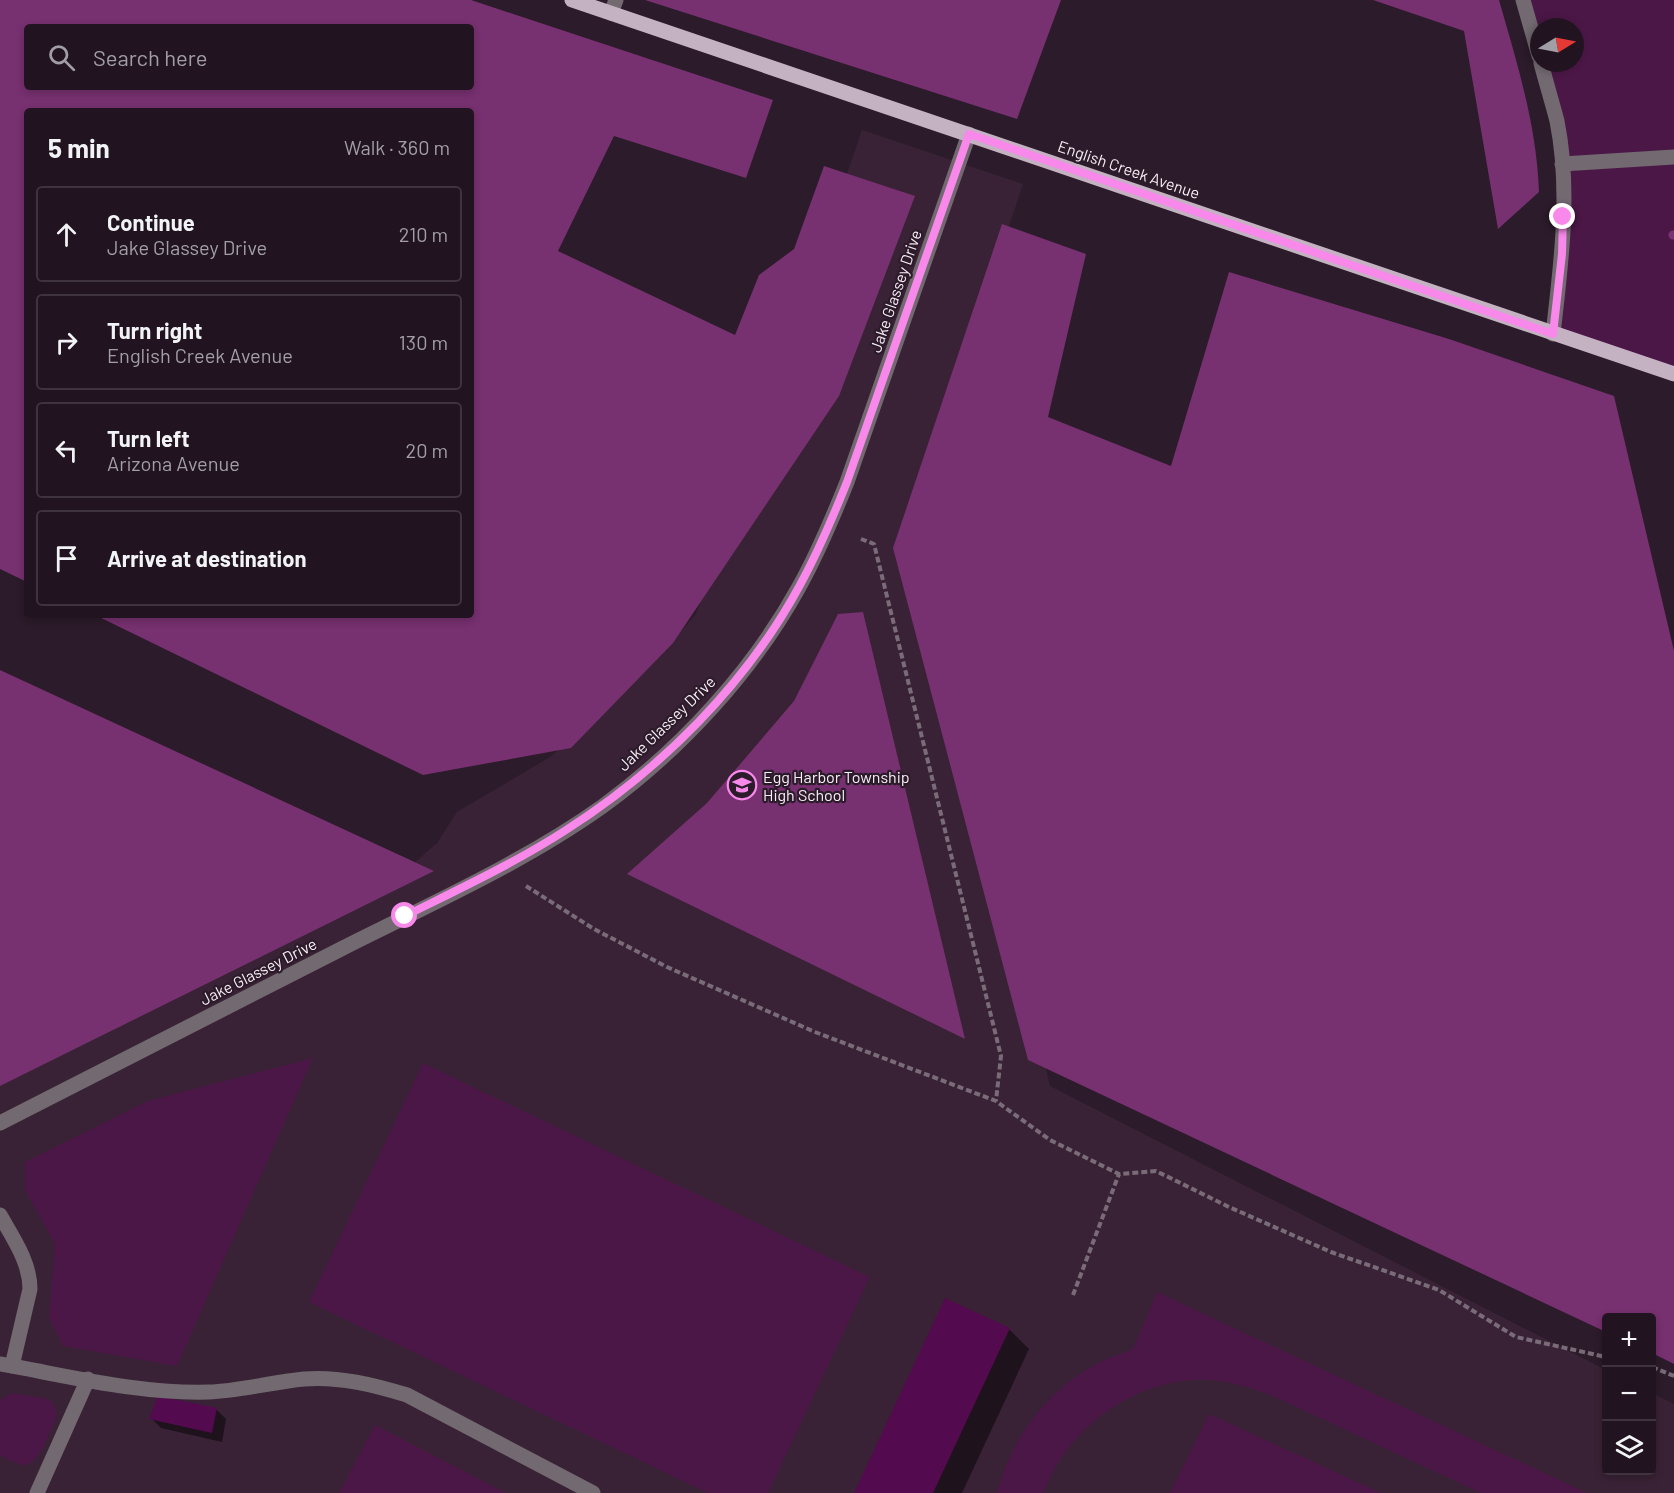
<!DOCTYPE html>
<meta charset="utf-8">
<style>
body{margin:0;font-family:Barlow,sans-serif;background:#291d29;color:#f1f3f6}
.controls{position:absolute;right:18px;bottom:18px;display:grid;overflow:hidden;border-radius:6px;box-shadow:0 3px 9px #0003}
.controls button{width:54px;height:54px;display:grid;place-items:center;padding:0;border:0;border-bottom:2px solid #3e333e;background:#211420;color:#f1f3f6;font:30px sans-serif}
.compass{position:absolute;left:1530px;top:18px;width:54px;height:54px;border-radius:50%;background:#211420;box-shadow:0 3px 9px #0003;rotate:80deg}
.stop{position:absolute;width:18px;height:18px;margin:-14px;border:4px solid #f888ea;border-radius:50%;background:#fff}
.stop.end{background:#f888ea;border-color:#fff;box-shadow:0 2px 6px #0008}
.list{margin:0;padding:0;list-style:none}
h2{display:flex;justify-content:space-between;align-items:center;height:78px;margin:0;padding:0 24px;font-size:26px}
h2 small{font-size:20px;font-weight:400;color:#a29ea5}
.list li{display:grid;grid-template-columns:39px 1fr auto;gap:18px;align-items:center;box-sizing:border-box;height:96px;margin:0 12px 12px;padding:0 12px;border:2px solid #3e333e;border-radius:6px}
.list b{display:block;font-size:22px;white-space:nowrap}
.list p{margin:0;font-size:20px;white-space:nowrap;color:#a29ea5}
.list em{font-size:20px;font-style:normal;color:#a29ea5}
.icon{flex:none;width:33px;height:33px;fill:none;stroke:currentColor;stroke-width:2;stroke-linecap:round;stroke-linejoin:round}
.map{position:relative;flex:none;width:1674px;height:1493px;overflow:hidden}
.search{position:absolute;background:#211420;box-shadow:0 3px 9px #0003;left:24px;top:24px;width:450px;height:66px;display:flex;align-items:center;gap:15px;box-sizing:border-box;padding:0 21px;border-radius:6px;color:#a29ea5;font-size:22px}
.panel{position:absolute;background:#211420;box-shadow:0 3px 9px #0003;left:24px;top:108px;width:450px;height:510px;border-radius:6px}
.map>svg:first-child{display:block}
.built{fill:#392235}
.green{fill:#4b1746}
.forest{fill:#773070;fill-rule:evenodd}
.shadow{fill:#0007}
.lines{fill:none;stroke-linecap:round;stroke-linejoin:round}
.stream{stroke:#7a3273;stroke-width:9}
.building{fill:#540a4e}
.path{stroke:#7a6b78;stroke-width:4;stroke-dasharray:6 3;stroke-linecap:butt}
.minor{stroke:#726971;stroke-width:15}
.major{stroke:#c4b1c1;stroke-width:15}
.route{stroke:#f888ea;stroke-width:8}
.labels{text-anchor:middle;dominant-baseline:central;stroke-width:4.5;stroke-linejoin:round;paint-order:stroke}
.street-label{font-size:16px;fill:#f8ecf6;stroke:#2c1b2a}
.poi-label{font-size:16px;fill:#f8ecf6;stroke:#2c1b2a;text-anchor:start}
</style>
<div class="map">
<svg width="1674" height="1493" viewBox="0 0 1674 1493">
<rect width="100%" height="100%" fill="#2c1b2a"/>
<polygon class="built" points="862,130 1023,184 917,504 1050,1086 1606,1370 1606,1470 1652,1470 1652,1393 1674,1404 1674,1493 0,1493 0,1077 405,871 437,843 457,812 550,757 596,718 654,662 696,614"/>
<g class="green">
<polygon points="1523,0 1674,0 1674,374 1553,334 1563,193 1541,63 1575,63 1575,27 1539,27 1539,56"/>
<polygon points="313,1058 177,1366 63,1346 49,1318 55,1244 25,1190 25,1162 148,1101"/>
<polygon points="423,1063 870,1277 768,1493 708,1493 309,1302"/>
<path d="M1157 1292 1587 1493H1481L1273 1396C1253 1388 1232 1382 1211 1380 1138 1376 1068 1426 1044 1493H997C1010 1441 1044 1394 1091 1367 1104 1359 1119 1355 1133 1349Z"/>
<path d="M12 1393 49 1399 54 1404 57 1414C52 1427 39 1467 23 1465 15 1464 7 1458 0 1455V1400Z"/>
<polygon points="1209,1414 1381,1493 1170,1493"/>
<polygon points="375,1425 506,1493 339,1493"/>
</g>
<g class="forest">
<path d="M0 0H471L773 100 746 178 614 136 558 251 735 335 759 275 794 249 824 166 915 196 839 396 673 643 571 748 423 775 95 615H471V111H27V582L0 569ZM27 27H471V87H27Z"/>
<polygon points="645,0 1061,0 1017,119"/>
<path d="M1373 0H1499C1517 63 1537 126 1539 192L1498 229 1464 31Z"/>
<polygon points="1002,224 1086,254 1048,417 1171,466 1229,272 1449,339 1614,396 1674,651 1674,1364 1652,1353 1652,1318 1606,1318 1606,1332 1028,1060 893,548"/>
<polygon points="863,612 965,1039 627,874 707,803 794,701 838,614"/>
<polygon points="0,670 434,871 0,1086"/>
</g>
<g class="shadow">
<polygon points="1009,1329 1029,1349 962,1493 855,1493"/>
<polygon points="216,1409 226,1419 222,1442 161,1428 151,1418"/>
</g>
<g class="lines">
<polyline class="stream" points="1673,235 1674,235"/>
</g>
<g class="building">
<polygon points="945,1298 1010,1328 933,1493 854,1493"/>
<polygon points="158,1396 217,1408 212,1433 149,1419"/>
</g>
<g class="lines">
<g class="path">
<polyline points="861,539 874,544 1001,1056 996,1101"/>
<polyline points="526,886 594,929 667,967 815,1032 996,1101 1050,1140 1119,1174 1156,1171 1229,1207 1331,1252 1439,1290 1516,1337 1606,1357"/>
<polyline points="1073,1295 1119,1174"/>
<polyline points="1652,1367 1674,1376"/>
</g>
<g class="minor">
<polyline points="1523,0 1539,56"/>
<polyline points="611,13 616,0"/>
<path d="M1541 63C1546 82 1552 102 1557 121 1571 191 1561 264 1553 334"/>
<polyline points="1562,164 1674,157"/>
<path d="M0 1123C114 1065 228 1006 343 948 430 904 523 863 603 806 681 749 752 672 799 587 818 553 833 517 847 482L969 134"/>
<path d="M0 1215C13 1238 30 1262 30 1289L12 1366"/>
<path d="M0 1364C69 1376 138 1394 209 1392 240 1391 272 1382 304 1379 339 1376 374 1385 407 1395L593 1493"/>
<polyline points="37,1493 88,1379"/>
</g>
<polyline class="major" points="572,0 1674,374"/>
</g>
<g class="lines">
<path class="route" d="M405 916C459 889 515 863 566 830 660 770 746 685 800 585 818 552 833 517 847 482L969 134 1553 334 1562 254 1563 217"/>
</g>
<defs>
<g id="school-ring" transform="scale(1.5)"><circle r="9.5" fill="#2c1b2a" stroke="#f888ea" stroke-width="1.5"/><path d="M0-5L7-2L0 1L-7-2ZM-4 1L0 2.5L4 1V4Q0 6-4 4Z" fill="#f888ea"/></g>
</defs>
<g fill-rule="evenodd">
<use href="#school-ring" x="742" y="785"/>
</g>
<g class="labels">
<g class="street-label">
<text transform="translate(1129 169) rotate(19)">English Creek Avenue</text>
<text transform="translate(895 291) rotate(-71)">Jake Glassey Drive</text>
<text transform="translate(666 723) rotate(-44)">Jake Glassey Drive</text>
<text transform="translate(258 971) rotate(-27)">Jake Glassey Drive</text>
</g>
<g class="poi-label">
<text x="763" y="776">Egg Harbor Township<tspan x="763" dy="18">High School</tspan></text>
</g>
</g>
</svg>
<div class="controls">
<button>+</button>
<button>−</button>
<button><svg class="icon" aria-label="layers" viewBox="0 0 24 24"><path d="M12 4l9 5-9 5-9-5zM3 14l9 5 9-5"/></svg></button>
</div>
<svg class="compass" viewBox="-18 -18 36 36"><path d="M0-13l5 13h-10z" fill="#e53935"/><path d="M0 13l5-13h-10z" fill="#a29ea5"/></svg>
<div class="stop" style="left:405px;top:916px"></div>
<div class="stop end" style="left:1563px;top:217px"></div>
<div class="search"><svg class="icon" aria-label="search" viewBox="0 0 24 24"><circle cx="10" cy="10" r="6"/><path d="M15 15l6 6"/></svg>Search here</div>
<section class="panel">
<h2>5 min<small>Walk · 360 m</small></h2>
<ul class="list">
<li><svg class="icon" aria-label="ahead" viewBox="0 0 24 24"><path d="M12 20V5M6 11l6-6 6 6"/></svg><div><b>Continue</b><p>Jake Glassey Drive</p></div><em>210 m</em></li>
<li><svg class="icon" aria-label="right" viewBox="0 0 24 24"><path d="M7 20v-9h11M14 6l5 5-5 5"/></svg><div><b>Turn right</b><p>English Creek Avenue</p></div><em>130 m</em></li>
<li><svg class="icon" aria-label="left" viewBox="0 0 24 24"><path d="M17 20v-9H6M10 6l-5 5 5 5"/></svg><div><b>Turn left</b><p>Arizona Avenue</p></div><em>20 m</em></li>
<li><svg class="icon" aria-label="arrive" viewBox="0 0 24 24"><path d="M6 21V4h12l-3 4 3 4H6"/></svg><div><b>Arrive at destination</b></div></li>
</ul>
</section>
</div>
